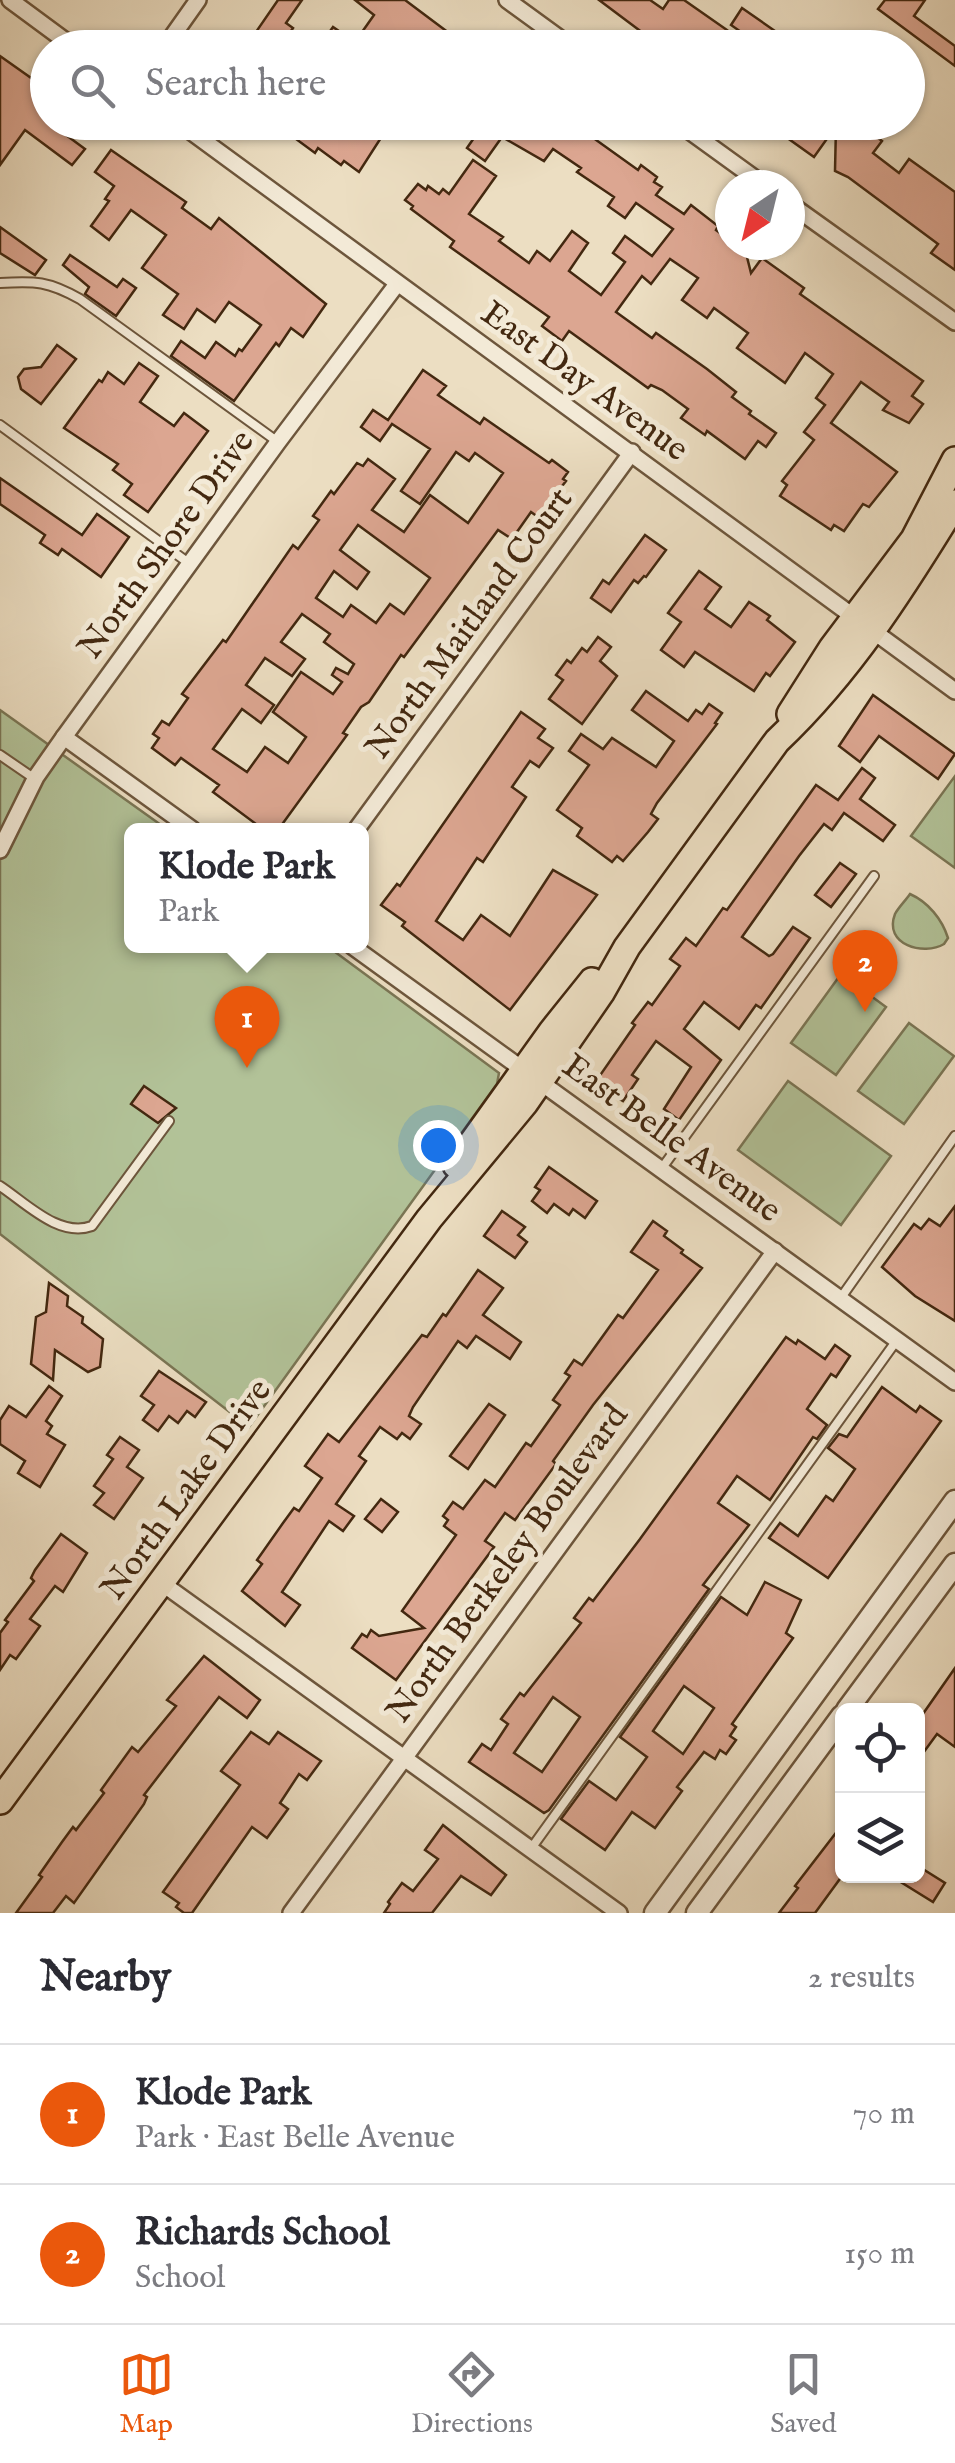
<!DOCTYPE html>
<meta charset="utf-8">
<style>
body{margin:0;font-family:"IM FELL English",serif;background:#f7f7f7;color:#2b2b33}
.controls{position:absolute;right:30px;bottom:30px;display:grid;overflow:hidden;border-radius:15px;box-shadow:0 2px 8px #0004}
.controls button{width:90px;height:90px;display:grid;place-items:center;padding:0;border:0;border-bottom:2px solid #e1e1e2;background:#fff;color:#2b2b33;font:50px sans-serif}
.compass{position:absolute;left:715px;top:170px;width:90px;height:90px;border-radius:50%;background:#fff;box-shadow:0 2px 8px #0004;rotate:215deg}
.you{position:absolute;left:438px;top:1145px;width:35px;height:35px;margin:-25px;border:8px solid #fff;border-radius:50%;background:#1a73e8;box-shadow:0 0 0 15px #1a73e833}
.badge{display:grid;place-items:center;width:65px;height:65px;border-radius:50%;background:#ea580c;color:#fff;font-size:32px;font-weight:700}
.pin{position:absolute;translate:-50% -82px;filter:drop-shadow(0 2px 5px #0008)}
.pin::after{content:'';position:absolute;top:52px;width:35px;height:30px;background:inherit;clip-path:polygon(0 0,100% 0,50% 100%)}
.popup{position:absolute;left:124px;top:823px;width:245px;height:130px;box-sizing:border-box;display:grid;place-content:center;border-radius:15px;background:#fff;filter:drop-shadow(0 2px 8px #0005);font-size:32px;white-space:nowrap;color:#7c7c81}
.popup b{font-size:38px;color:#2b2b33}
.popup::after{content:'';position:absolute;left:50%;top:100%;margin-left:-20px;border:20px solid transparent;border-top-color:#fff}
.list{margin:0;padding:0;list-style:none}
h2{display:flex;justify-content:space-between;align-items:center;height:130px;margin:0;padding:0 40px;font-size:42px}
h2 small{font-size:32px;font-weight:400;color:#7c7c81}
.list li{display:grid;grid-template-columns:65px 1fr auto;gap:30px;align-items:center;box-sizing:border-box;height:140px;padding:0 40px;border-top:2px solid #e1e1e2}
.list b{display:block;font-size:38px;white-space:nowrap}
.list p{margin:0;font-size:32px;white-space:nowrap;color:#7c7c81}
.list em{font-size:32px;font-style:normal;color:#7c7c81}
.icon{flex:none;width:55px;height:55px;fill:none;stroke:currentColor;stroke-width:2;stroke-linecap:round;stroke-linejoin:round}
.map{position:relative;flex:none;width:955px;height:1913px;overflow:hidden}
.search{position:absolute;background:#fff;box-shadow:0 2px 8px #0004;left:30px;right:30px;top:30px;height:110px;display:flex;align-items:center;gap:25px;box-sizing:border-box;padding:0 35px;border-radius:55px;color:#7c7c81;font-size:38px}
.sheet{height:410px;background:#fff}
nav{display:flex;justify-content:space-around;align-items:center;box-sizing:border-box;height:140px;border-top:2px solid #e1e1e2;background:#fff;font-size:28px;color:#7c7c81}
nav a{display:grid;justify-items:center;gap:5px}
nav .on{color:#ea580c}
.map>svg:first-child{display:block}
.green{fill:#b2c298;stroke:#7a7554;stroke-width:2.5}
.building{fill:#dca691;stroke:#432810;stroke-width:2.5;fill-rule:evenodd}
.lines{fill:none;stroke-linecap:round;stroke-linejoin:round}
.service-casing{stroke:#6d563c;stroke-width:12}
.minor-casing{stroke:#6d563c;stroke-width:20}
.tertiary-casing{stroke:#6d563c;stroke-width:25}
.primary-casing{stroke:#432810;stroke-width:30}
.service{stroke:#f3ead7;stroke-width:8}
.minor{stroke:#f3ead7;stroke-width:15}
.tertiary{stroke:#f3ead7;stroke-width:20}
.primary{stroke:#ecdec2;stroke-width:25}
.labels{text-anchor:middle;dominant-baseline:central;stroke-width:10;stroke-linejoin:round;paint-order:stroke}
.street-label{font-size:35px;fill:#432810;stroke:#f3ead7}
</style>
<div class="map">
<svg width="955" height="1913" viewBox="0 0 955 1913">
<rect width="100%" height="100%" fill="#ecdec2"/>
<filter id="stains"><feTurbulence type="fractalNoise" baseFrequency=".002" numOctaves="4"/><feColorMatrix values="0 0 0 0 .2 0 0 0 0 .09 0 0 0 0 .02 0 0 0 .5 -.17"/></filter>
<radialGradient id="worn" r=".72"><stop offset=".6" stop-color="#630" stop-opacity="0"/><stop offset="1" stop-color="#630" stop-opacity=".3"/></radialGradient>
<g class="green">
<polygon points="0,710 168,830 132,830 132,946 327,946 499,1073 497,1084 249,1427 0,1234"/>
<polygon points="955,776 955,868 911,836"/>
<path d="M910 894C928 902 942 919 948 938L944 944C924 956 883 945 895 914 898 908 906 900 910 894Z"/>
<polygon points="841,974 886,1007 836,1075 791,1043"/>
<polygon points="909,1023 954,1056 904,1124 858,1091"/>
<polygon points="788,1081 891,1156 841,1225 738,1150"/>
</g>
<g class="building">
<polygon points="278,0 302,0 286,23 293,28 280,48 245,48"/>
<polygon points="355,0 405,0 469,48 318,48 333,27 355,42 374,15"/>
<polygon points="599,0 650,0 663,9 669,0 684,0 727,30 715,48 663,48"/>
<polygon points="885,0 925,0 914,16 955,46 955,66 878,9"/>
<polygon points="742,8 775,31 764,48 731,25"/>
<polygon points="0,56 48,90 48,122 76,122 66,135 85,149 72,165 25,130 0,165"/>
<polygon points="273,122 323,122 341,136 345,129 354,135 363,122 376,122 386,130 359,172 344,161 341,165 318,148 315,153"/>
<polygon points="458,122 528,122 537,129 543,122 571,122 638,170 641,165 657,177 654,182 662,187 656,195 684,214 691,205 718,226 716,230 730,240 730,245 744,245 751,273 762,258 804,288 800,294 923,381 912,396 923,404 909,423 883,410 889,402 861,382 831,423 897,472 869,507 863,504 844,531 834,525 831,530 780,496 787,485 782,481 814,440 804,432 825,405 816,398 833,374 805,353 785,383 737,348 748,333 714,308 707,318 682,300 698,278 670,259 651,284 642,276 616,312 652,338 656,333 707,369 736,392 732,397 751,411 749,414 776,433 766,447 758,441 745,459 707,431 705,435 681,418 688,409 662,390 651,385 648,388 569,331 562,341 542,326 549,317 450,247 454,241 411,209 413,206 405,200 418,184 426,190 428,186 439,194 443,189 449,194 473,160 496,176 469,214 503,237 499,241 529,263 537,251 550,261 572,231 588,243 569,271 601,295 625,262 613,253 625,236 652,256 673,229 636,203 625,218 608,206 614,197 577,172 581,168 553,149 544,161 502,137 485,161 467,148 476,135"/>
<polygon points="765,122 838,122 848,132 857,122 882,141 873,153 899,173 909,159 955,192 955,270 931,253 938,244 848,177 835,171 836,126 814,157"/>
<polygon points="111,150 186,202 182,208 211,229 219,218 326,304 303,337 291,328 279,346 276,343 234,401 171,356 181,341 205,358 216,342 235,356 239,349 242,351 261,325 229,302 215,322 197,309 184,329 163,315 178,294 142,268 166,235 131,210 109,240 91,226 109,201 105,199 114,186 95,172"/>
<polygon points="0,227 46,260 35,275 0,253"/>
<polygon points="70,255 117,287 123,279 136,288 116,316 85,294 89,287 63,265"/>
<polygon points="57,345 76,359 41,404 21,389 18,377 24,369 41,367"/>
<polygon points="139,363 158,376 140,402 174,426 184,413 208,431 148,512 124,495 132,484 113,470 118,464 64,428 99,380 102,382 108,372 124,384"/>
<path d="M423 370 446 386 438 395 480 424 484 418 549 463 552 460 568 472 563 479 566 481 538 517 531 512 512 539 498 530 404 657 401 655 369 702 361 707 343 733 347 735 278 830H264L213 792 219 785 181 758 175 765 152 748 159 738 153 734 162 721 169 725 188 698 182 694 223 640 226 642 293 545 298 549 319 520 313 516 331 491 334 494 357 463 363 466 368 459 395 479 372 510 404 532 430 495 468 523 503 473 475 453 469 461 456 452 420 504 401 491 430 449 392 424 380 441 361 427 373 410 388 420ZM358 525 430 578 404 614 390 604 376 623 351 605 343 617 316 598 334 571 357 589 369 572 340 550ZM302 614 330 634 324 642 354 664 348 674 336 668 332 675 342 682 333 694 301 672 273 712 306 737 288 763 265 747 247 772 213 749 242 709 261 723 274 705 246 685 265 658 292 676 305 659 281 642Z"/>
<polygon points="0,478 82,535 97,514 129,537 101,577 62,549 58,555 40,543 45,535 0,504"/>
<polygon points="645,535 666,550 646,577 644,576 638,583 634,580 611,612 591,598 603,580 609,584"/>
<polygon points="699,571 721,587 705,609 731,627 749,602 770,616 767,620 795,642 770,676 766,673 754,691 695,652 684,667 661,650 681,622 668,613"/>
<polygon points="598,637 611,647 600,661 617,676 582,724 549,699 563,680 556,675 567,660 571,663 582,648 587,652"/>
<polygon points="646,691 688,721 696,710 702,714 709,704 722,713 715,723 717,724 657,803 651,814 658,819 648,832 623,861 617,856 612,862 577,836 582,828 557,810 589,765 569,751 581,734 603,749 612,738 656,767 674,741 632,710"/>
<polygon points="873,695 955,754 938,779 879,736 860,762 839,746"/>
<polygon points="521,712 545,729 538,738 553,748 539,767 530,761 512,787 526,797 483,862 477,858 436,921 463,940 481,915 510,936 553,870 597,895 510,1010 402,926 405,922 381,905 397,884 400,886"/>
<polygon points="862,768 875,778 860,799 895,825 883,841 844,813 832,830 824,824 799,856 742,937 769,956 773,954 793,927 810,938 761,1008 756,1005 739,1029 704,1002 684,1029 721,1060 679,1120 664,1109 691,1067 656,1041 632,1075 638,1079 623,1101 594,1084 635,1025 632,1023 648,1002 652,1005 680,966 670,959 686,938 696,946 723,908 727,910 816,785 838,800"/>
<polygon points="840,863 856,874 831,907 815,895"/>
<polygon points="144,1086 176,1108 158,1123 131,1104"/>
<polygon points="549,1167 597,1201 585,1218 573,1209 569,1215 554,1204 547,1213 532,1201 540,1190 535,1187"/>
<polygon points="955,1206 955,1321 915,1296 882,1267 914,1224 921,1229 929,1219 940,1226"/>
<polygon points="502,1211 525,1227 518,1235 527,1242 515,1258 484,1236"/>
<polygon points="653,1221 667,1231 664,1236 683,1250 681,1253 702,1268 593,1405 553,1461 556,1464 515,1520 505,1513 485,1541 494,1547 396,1680 352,1648 362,1634 367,1637 371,1630 379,1636 424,1628 402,1611 456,1535 444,1526 448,1520 443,1516 453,1502 463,1509 485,1480 495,1487 526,1443 531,1446 560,1405 553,1400 570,1376 565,1373 574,1360 582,1365 618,1315 623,1318 658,1270 631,1252"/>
<polygon points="478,1270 503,1288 483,1315 521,1342 510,1359 476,1336 467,1348 458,1341 413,1407 409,1416 421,1424 410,1439 402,1433 397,1439 380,1427 359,1456 366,1461 336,1504 354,1516 343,1531 329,1521 282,1592 300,1605 285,1626 242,1591 262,1564 257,1560 283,1523 294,1508 299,1511 322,1478 305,1466 328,1434 339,1442 422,1335 427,1337 443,1314 446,1316"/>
<polygon points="49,1283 68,1296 67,1306 83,1317 82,1323 103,1339 100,1367 88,1372 55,1350 53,1380 31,1364 36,1317 46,1312"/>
<path d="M786 1337 796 1344 798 1340 825 1359 835 1345 850 1356 836 1377 831 1374 807 1409 827 1425 817 1439 813 1437 770 1500 737 1476 718 1503 749 1525 703 1585 709 1589 549 1810 544 1813 469 1762 482 1744 491 1750 508 1724 501 1719 520 1693 524 1696 581 1623 574 1618 589 1598 593 1601 640 1539ZM553 1697 580 1717 542 1772 514 1753Z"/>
<polygon points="159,1371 206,1402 195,1417 187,1411 178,1423 169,1416 158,1431 143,1420 154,1405 141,1396"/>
<polygon points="49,1386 62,1396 46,1421 52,1426 47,1434 65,1445 40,1487 18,1473 25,1461 0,1444 0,1420 9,1406 26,1417"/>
<polygon points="882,1387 916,1412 920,1406 941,1421 828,1578 769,1538 780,1523 798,1536 826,1496 833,1501 855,1469 828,1448 839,1434 847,1437"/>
<polygon points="489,1404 505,1415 468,1469 450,1456"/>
<polygon points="120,1437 139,1450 127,1467 143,1478 114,1519 94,1505 104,1493 94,1486 113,1459 107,1455"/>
<polygon points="381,1499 398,1512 382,1532 365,1519"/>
<polygon points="61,1534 87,1553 63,1592 55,1586 30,1619 40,1626 16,1659 10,1655 0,1670 0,1633 8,1622 5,1620 34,1581 31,1578 35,1570"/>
<path d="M765 1582 801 1600 786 1633 793 1638 732 1724 736 1727 730 1736 736 1740 726 1754 720 1750 715 1759 704 1752 677 1787 682 1791 655 1828 632 1812 605 1850 561 1819 589 1781 616 1800 647 1757 620 1737 721 1597 747 1615ZM684 1686 714 1708 683 1754 653 1731Z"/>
<polygon points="204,1656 260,1700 247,1718 219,1697 144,1795 147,1797 144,1804 74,1903 66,1896 53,1913 16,1913 42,1877 39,1875 62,1842 73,1827 76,1830 104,1793 101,1790 132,1747 138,1752 176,1706 167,1700"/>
<polygon points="955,1668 955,1747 937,1734 918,1760 918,1721"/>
<polygon points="251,1732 269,1744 278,1732 321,1761 307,1780 299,1774 280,1803 288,1809 267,1838 252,1827 192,1913 184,1913 176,1907 179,1903 163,1892 240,1785 221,1771"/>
<polygon points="443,1825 506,1875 491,1895 461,1876 432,1913 384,1913 390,1904 388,1902 402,1883 413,1891 438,1859 425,1850"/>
<polygon points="842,1825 842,1876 815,1913 779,1913 798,1888 795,1886"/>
<polygon points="918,1866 945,1883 933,1902 891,1876 918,1876"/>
</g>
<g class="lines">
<g class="service-casing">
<g id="service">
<path d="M0 283C36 281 48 281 80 299L278 442"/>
<polyline points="0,425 190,564"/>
<polyline points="0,755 35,779"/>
<polyline points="662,1168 874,876"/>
<path d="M0 1186C26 1203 59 1238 92 1226L169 1121"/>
<polyline points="840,1299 955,1136"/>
<polyline points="530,1850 897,1340"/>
</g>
</g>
<g class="minor-casing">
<g id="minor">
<polyline points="10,0 75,48"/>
<polyline points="507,0 573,48"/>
<polyline points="164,48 198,0"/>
<polyline points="178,122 955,691"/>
<polyline points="677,122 764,185"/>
<polyline points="790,204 955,322"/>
<polyline points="64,737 193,830"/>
<polyline points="356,830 632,452"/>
<polyline points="0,850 36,777 64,737 278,442 397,284"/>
<polyline points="352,946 955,1382"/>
<polyline points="163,1584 619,1913"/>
<polyline points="291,1913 775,1251"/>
</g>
</g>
<g class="tertiary-casing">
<g id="tertiary">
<polyline points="847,1710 955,1564"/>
<polyline points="655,1913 955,1501"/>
<polyline points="697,1913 842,1716"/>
</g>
</g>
<g class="primary-casing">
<g id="primary">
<polyline points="790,714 832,648 914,539 955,460"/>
<polyline points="456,1165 552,1031 592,981"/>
<path d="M0 1801 429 1219 525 1103 601 993 627 947 777 741C850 672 903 588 955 503"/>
</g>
</g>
<use href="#service" class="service"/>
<use href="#minor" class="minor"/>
<use href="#tertiary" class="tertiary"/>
<use href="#primary" class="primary"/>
</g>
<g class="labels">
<g class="street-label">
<text transform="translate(584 382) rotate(36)">East Day Avenue</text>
<text transform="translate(167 545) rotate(-54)">North Shore Drive</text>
<text transform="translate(470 624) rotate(-54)">North Maitland Court</text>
<text transform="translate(671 1139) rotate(36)">East Belle Avenue</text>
<text transform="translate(187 1490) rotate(-54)">North Lake Drive</text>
<text transform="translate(508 1564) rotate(-54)">North Berkeley Boulevard</text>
</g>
</g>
<rect width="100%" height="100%" filter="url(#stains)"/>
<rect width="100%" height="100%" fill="url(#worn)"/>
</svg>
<div class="controls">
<button><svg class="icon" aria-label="locate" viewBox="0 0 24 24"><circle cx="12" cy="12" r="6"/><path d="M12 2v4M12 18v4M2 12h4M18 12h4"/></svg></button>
<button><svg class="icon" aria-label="layers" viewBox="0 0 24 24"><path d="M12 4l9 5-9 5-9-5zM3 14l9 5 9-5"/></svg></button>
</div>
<svg class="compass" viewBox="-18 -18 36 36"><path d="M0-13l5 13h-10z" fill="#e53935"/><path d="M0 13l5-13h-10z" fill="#7c7c81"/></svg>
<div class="you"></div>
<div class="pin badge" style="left:247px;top:1068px">1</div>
<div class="popup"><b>Klode Park</b>Park</div>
<div class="pin badge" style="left:865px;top:1012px">2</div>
<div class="search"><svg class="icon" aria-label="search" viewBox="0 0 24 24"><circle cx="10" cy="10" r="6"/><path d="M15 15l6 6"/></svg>Search here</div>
</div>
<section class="sheet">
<h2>Nearby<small>2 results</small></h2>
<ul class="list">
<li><span class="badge">1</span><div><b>Klode Park</b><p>Park · East Belle Avenue</p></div><em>70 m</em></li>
<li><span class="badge">2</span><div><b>Richards School</b><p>School</p></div><em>150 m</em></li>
</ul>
</section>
<nav>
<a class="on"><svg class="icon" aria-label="map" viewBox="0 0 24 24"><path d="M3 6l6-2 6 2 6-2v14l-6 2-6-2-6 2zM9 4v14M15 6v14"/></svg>Map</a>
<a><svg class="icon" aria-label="directions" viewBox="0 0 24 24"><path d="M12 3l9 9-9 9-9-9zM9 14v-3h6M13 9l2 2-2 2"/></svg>Directions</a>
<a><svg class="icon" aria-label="saved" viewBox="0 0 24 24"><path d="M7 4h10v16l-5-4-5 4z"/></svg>Saved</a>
</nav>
